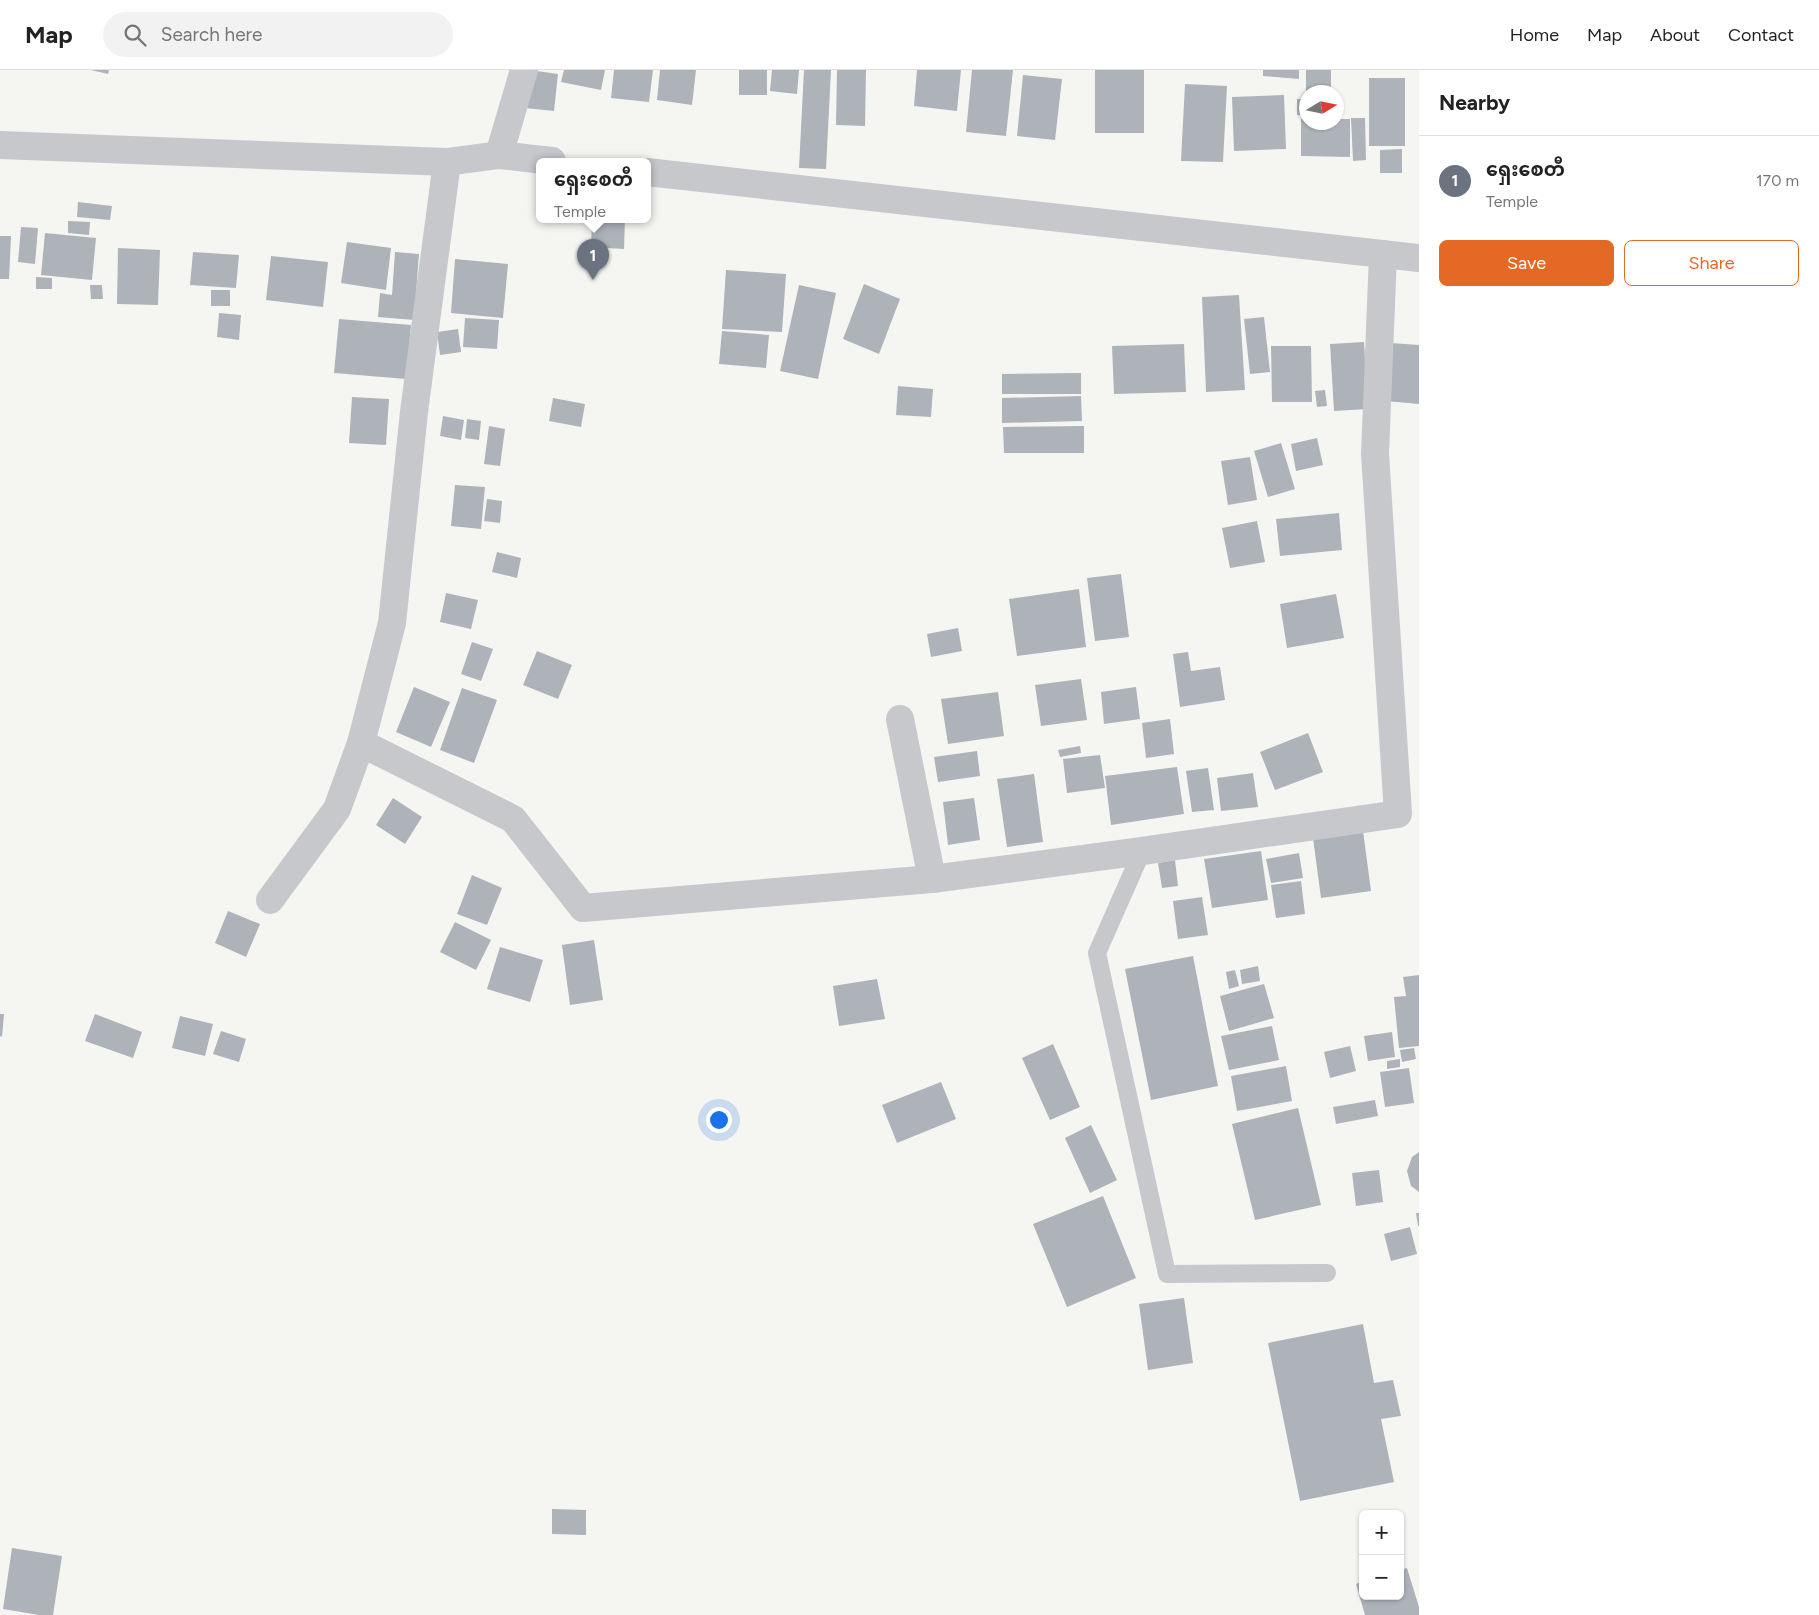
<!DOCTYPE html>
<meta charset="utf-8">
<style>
body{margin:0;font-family:Figtree,"Noto Sans Myanmar",sans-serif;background:#f2f2f2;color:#222}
.controls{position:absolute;right:15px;bottom:15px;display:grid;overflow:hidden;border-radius:8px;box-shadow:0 1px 4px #0004}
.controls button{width:45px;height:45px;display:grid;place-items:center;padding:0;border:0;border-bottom:1px solid #e0e0e0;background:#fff;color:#222;font:25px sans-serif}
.compass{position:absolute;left:1299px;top:15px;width:45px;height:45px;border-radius:50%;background:#fff;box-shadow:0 1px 4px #0004;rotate:80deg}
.you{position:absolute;left:718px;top:1049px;width:18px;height:18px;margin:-12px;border:4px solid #fff;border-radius:50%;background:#1a73e8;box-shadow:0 0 0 8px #1a73e833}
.badge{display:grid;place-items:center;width:32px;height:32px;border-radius:50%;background:#e46924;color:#fff;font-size:16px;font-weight:700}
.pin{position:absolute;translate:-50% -41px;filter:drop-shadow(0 1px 2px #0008)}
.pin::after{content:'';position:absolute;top:26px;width:18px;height:15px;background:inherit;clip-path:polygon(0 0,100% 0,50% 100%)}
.popup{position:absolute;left:536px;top:88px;width:115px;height:65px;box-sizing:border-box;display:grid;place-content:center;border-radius:8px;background:#fff;filter:drop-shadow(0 1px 4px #0005);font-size:16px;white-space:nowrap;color:#767676}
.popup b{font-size:19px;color:#222}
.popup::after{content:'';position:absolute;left:50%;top:100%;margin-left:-10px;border:10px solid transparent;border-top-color:#fff}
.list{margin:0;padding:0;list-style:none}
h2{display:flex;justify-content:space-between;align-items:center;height:65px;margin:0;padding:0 20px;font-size:21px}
h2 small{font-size:16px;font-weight:400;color:#767676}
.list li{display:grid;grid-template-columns:32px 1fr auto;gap:15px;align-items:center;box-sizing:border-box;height:90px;padding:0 20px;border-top:1px solid #e0e0e0}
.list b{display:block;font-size:19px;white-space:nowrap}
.list p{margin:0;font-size:16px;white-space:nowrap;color:#767676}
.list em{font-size:16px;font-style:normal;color:#767676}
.actions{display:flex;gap:10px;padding:15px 20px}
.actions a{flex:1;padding:11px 0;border:1px solid #e46924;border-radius:8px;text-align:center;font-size:18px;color:#e46924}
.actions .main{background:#e46924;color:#fff}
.icon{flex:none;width:28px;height:28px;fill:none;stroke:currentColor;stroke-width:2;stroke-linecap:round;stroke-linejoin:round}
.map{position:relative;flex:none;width:1419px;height:1545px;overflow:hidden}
header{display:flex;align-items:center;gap:30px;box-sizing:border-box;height:70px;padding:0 25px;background:#fff;border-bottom:1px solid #e0e0e0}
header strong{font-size:24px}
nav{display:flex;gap:28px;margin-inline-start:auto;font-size:18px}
.search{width:350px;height:45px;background:#f2f2f2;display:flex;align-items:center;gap:12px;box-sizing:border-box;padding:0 18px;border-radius:28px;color:#767676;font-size:19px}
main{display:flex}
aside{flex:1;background:#fff}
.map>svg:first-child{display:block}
.building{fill:#aeb3ba}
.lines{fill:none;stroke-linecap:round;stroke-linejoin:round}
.service{stroke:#c6c8cc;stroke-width:18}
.minor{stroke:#c6c8cc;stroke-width:28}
.tertiary{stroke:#c6c8cc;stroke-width:28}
</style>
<header>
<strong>Map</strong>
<div class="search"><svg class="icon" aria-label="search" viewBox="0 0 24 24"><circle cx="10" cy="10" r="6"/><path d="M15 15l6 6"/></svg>Search here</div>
<nav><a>Home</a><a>Map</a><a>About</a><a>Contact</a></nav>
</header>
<main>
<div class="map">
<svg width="1419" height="1545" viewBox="0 0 1419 1545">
<rect width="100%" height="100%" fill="#f5f6f2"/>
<g class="building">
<polygon points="91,0 109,0 108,4"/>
<polygon points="530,0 558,4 554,41 525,38"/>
<polygon points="564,0 605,0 601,20 561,12"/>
<polygon points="614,0 653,0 649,32 611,28"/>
<polygon points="660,0 696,0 692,35 657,30"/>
<rect x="739" y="0" width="28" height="25"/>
<polygon points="772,0 799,0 797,24 770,21"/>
<polygon points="804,0 831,0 826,99 799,98"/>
<polygon points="837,0 866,0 865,56 836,55"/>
<polygon points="917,0 961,0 957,41 914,36"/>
<polygon points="972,0 1013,0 1006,66 966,62"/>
<rect x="1095" y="0" width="49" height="63"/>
<polygon points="1263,0 1299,0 1299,9 1263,6"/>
<rect x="1306" y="0" width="25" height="22"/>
<polygon points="1023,5 1062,9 1055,70 1017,66"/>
<rect x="1369" y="8" width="36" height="68"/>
<polygon points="1185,14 1227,16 1223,92 1181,91"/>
<polygon points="1284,25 1286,79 1234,81 1232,27"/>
<rect x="1297" y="29" width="9" height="16"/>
<polygon points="1351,48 1365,48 1366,90 1353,91"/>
<polygon points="1301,49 1306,49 1306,52 1336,52 1336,49 1350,49 1350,87 1301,86"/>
<polygon points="1402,79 1402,103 1380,103 1380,80"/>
<polygon points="78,132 112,136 110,150 77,147"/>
<polygon points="592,149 625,149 624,179 591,177"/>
<polygon points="68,151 90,152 89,165 68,163"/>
<polygon points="21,157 38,158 35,194 18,192"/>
<polygon points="45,163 96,168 92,210 41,205"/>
<polygon points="0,166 11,166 9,209 0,209"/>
<polygon points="347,172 391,178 386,220 341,213"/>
<polygon points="118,178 160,180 158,235 117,234"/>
<polygon points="193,182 239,185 236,218 190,215"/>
<polygon points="395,182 419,184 414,250 378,247 380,223 392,225"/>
<polygon points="271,186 328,192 323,237 266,230"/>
<polygon points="455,189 508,194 503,248 451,243"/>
<polygon points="726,200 786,204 782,262 722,259"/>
<polygon points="36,207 52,208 52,219 36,219"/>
<polygon points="864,214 900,229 879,284 843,269"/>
<polygon points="90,215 102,215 103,229 91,229"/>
<polygon points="799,215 836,223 818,309 780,301"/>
<rect x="211" y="220" width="19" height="16"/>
<polygon points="1239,225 1245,320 1206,322 1202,227"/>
<polygon points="219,243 241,245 239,270 217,267"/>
<polygon points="1264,247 1270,302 1250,304 1244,249"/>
<polygon points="465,248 499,250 497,279 463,277"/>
<polygon points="339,249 411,255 406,309 334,303"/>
<polygon points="458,259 461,282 440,285 437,262"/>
<polygon points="722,261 769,265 766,298 719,294"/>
<polygon points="1364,272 1368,339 1334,341 1330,274"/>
<polygon points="1391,273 1419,275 1419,334 1386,331"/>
<polygon points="1184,274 1186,322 1114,324 1112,276"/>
<polygon points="1271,276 1311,276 1312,332 1272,332"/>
<polygon points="1081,303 1081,324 1002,324 1002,304"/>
<polygon points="898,316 933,319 931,347 896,345"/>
<polygon points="1325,320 1327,336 1317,337 1315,321"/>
<polygon points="1081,326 1082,351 1002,353 1002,328"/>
<polygon points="352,327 389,329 386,375 349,373"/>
<polygon points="553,328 585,334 581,357 549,351"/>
<polygon points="443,346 464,350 461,370 440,366"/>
<polygon points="467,349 481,351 479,370 465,368"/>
<polygon points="489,356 505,359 500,396 484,394"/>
<polygon points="1084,356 1084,383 1004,383 1003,357"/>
<polygon points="1317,368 1323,395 1296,401 1291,374"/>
<polygon points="1281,373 1295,419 1268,427 1254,381"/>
<polygon points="1250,387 1257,430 1228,435 1221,391"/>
<polygon points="455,415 485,417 481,459 451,456"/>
<polygon points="487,429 502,431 500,453 484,451"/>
<polygon points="1339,443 1342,480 1280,486 1276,449"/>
<polygon points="1257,451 1265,492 1230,498 1222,458"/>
<polygon points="497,482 521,488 517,508 492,502"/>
<polygon points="1121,504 1129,567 1095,571 1087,508"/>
<polygon points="1079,519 1086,577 1017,586 1009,529"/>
<polygon points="446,523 478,530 471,559 440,552"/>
<polygon points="1336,524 1344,568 1287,578 1280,534"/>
<polygon points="958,558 962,581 931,587 927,564"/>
<polygon points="472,572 493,579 481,611 461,604"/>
<polygon points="537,581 572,595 558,629 523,615"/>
<polygon points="1188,582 1191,601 1220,597 1225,630 1180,637 1173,584"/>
<polygon points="1081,609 1087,650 1041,656 1035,615"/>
<polygon points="414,617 450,632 431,677 396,662"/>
<polygon points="1136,617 1140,649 1104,654 1101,622"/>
<polygon points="462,618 497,630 474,693 440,680"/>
<polygon points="998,622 1004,666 948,674 941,629"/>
<polygon points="1170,649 1174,684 1146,688 1142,653"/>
<polygon points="1308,663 1323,702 1275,720 1260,682"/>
<polygon points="1080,676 1081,683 1060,687 1058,680"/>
<polygon points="977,681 980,706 938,712 934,687"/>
<polygon points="1100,685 1105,718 1067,723 1063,689"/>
<polygon points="1177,697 1184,744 1111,755 1105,706"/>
<polygon points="1208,698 1214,740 1192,742 1186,701"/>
<polygon points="1253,703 1258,737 1221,741 1217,708"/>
<polygon points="1034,704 1043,772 1007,777 997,709"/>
<polygon points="393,728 422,747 405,774 376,755"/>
<polygon points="974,728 980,770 948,775 943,732"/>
<polygon points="1363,761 1371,821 1321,828 1313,768"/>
<polygon points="1261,781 1268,830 1212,838 1204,789"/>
<polygon points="1299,783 1303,808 1271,813 1266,789"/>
<polygon points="1175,790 1178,816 1162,818 1158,793"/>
<polygon points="472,805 502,818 487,855 457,844"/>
<polygon points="1301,811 1305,844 1276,848 1271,815"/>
<polygon points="1202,827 1208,865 1178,869 1173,831"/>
<polygon points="228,841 260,854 246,887 215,873"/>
<polygon points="455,852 491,870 476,900 440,882"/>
<polygon points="594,870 603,930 570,935 562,875"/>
<polygon points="500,877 543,890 530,932 487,919"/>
<polygon points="1193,886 1218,1016 1151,1030 1125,899"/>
<polygon points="1258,896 1260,911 1242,914 1240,900"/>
<polygon points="1235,900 1239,916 1229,919 1226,902"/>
<polygon points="1419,905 1419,976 1399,978 1394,927 1406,926 1403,907"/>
<polygon points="877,909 885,949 839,956 833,916"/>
<polygon points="1264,914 1274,948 1229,961 1220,926"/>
<polygon points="0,944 4,944 2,967 0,966"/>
<polygon points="95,944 142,962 133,988 85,971"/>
<polygon points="180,946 213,954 205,986 172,978"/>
<polygon points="1272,956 1279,990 1229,1000 1221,966"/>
<polygon points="221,961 246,969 239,992 213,984"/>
<polygon points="1392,962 1395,987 1368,991 1364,966"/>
<polygon points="1053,974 1080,1037 1050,1050 1022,988"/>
<polygon points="1350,976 1356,1001 1330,1008 1324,982"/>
<polygon points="1414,978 1416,989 1402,992 1400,980"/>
<polygon points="1400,989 1400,997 1387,999 1387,991"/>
<polygon points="1286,996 1292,1031 1237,1041 1231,1006"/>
<polygon points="1409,998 1414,1033 1385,1037 1380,1002"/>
<polygon points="941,1012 956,1049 897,1073 882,1035"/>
<polygon points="1375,1030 1378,1046 1336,1054 1333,1037"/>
<polygon points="1298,1038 1321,1135 1255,1150 1232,1054"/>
<polygon points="1091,1055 1117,1110 1090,1123 1065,1068"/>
<polygon points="1419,1082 1419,1122 1411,1116 1407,1101 1412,1087"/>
<polygon points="1379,1100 1383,1132 1356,1136 1352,1103"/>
<polygon points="1103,1126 1136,1208 1067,1237 1033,1154"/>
<polygon points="1416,1143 1419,1143 1419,1156 1418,1156"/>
<polygon points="1410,1157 1417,1184 1391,1191 1384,1164"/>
<polygon points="1184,1228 1193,1293 1148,1300 1139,1234"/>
<polygon points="1363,1254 1374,1313 1393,1310 1401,1346 1381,1349 1394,1412 1300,1431 1268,1273"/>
<polygon points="552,1439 586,1440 586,1465 552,1464"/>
<polygon points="12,1478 62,1486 53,1545 39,1545 3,1539"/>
<polygon points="1407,1498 1419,1537 1419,1545 1365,1545 1356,1514 1363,1511 1363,1526 1400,1526 1400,1500"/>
</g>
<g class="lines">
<polyline class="service" points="1142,781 1097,883 1167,1204 1327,1203"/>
<g class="minor">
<polyline points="499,85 524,0"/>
<polyline points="900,649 932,809"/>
<polyline points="361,673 513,749 583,838 932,809 1142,781 1398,744 1375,384 1383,184"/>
<polyline points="270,830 337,739 361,673 392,553 414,342 447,92"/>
</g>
<g class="tertiary">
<polyline points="0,75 447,92 499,85 552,91"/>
<polyline points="647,102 1419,188"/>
</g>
</g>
</svg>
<div class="controls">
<button>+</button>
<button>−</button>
</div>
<svg class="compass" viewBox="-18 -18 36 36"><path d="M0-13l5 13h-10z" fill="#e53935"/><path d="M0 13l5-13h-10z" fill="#767676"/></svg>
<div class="you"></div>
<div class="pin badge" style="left:593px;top:210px;background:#6b7280">1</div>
<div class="popup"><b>ရှေးစေတီ</b>Temple</div>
</div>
<aside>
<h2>Nearby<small></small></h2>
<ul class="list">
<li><span class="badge" style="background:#6b7280">1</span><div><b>ရှေးစေတီ</b><p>Temple</p></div><em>170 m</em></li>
</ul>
<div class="actions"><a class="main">Save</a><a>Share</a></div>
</aside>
</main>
